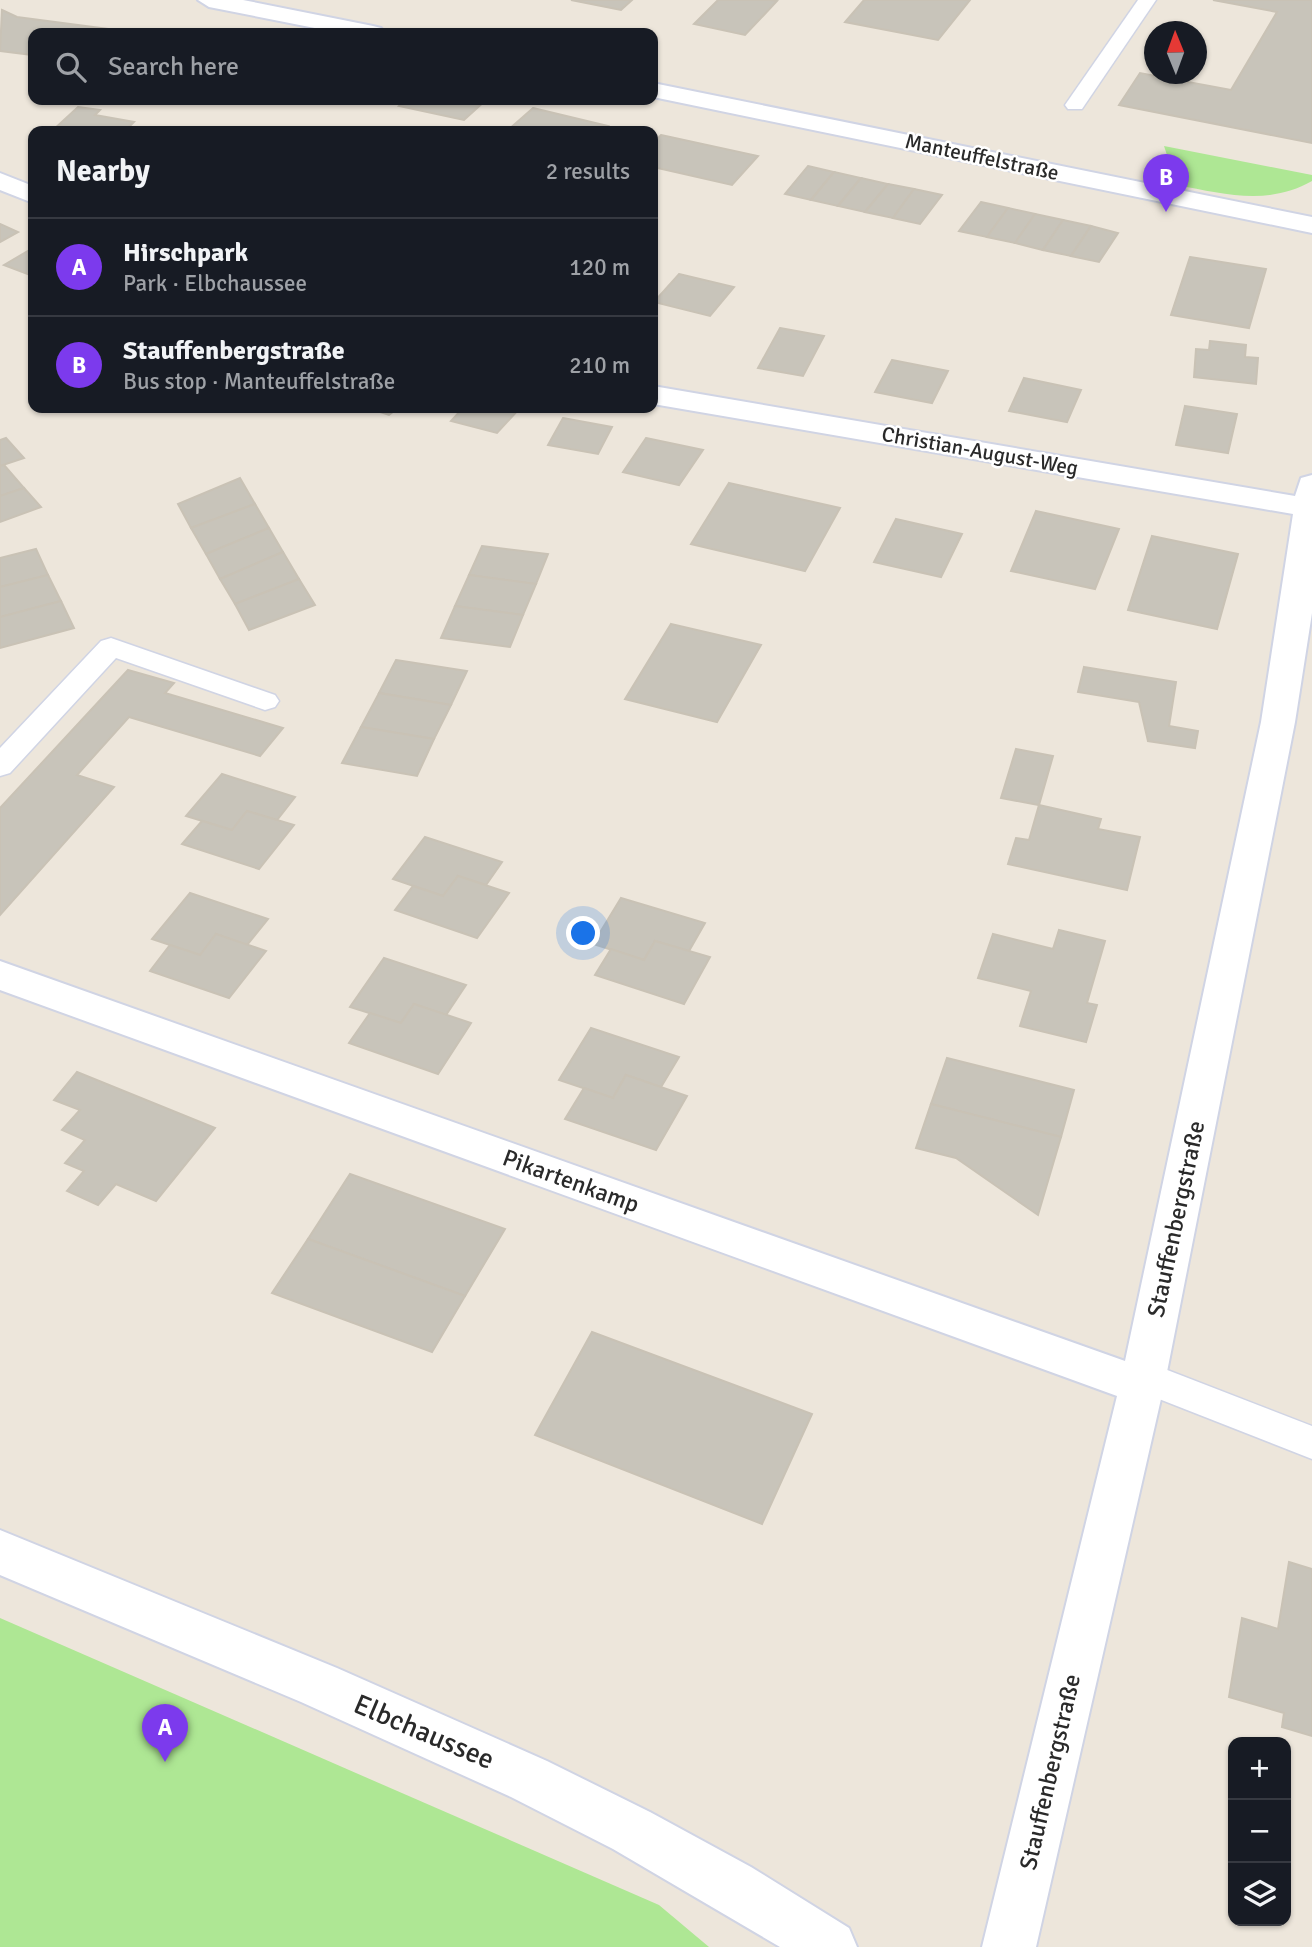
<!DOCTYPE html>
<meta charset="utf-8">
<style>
body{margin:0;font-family:Signika,sans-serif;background:#20242c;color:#f1f3f6}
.controls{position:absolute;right:21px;bottom:21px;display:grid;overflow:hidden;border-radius:14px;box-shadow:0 2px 5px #0004}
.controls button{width:63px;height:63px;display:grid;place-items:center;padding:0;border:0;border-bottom:2px solid #363941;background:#171b24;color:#f1f3f6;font:35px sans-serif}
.compass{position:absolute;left:1144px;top:21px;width:63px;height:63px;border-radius:50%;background:#171b24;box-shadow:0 2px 5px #0004;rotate:359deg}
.you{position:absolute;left:584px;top:934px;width:24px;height:24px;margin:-18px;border:5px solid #fff;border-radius:50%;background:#1a73e8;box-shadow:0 0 0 10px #1a73e833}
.badge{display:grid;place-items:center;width:46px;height:46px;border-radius:50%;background:#7c3aed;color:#fff;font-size:23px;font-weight:700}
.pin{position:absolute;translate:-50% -58px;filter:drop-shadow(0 2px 4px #0008)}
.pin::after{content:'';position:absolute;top:37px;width:24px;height:21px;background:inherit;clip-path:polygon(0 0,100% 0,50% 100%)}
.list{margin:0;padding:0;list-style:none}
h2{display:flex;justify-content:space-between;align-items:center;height:91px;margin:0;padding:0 28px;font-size:30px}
h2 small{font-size:23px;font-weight:400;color:#9ea1a6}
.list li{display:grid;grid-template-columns:46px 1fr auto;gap:21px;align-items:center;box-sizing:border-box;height:98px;padding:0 28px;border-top:2px solid #363941}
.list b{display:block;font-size:26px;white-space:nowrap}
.list p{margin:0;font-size:23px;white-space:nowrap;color:#9ea1a6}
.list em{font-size:23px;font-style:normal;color:#9ea1a6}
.icon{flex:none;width:38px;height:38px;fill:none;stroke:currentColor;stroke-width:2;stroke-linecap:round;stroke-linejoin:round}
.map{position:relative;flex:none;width:1312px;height:1947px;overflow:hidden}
.search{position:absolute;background:#171b24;box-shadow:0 2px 5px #0004;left:28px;top:28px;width:630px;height:77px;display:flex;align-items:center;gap:18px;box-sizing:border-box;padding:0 24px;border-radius:14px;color:#9ea1a6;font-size:26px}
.panel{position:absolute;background:#171b24;box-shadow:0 2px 5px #0004;left:28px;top:126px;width:630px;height:287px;border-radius:14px}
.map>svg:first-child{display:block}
.green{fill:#aee794}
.building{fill:#c8c4ba;stroke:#c9c2b5;stroke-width:2}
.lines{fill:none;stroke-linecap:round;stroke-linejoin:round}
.service-casing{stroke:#d0d4e4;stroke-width:3}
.minor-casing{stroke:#d0d4e4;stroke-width:4}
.secondary-casing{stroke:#d0d4e4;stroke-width:4}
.service{fill:#fff;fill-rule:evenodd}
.minor{fill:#fff;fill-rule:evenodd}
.secondary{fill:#fff;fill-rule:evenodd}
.labels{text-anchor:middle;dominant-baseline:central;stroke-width:5;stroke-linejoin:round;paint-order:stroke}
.far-street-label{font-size:21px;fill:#2a2a2a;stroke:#fff}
.street-label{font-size:24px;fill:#2a2a2a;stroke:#fff}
.near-street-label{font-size:28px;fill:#2a2a2a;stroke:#fff}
</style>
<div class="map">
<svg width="1312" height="1947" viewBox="0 0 1312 1947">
<rect width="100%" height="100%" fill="#ede6db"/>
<g class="green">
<path d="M1164 146 1312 175V181C1268 206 1224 194 1177 185Z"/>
<polygon points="0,1618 659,1905 709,1947 0,1947"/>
</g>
<g class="building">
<polygon points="571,0 632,0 621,10"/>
<polygon points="718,0 771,0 777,1 745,35 694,24"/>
<polygon points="864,0 970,0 938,40 845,22"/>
<polygon points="1213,0 1312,0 1312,143 1119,105 1140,73 1231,90 1277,12"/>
<polygon points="2,10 17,17 116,30 113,33 33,33 33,55 0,51"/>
<polygon points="406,100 486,100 464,120 399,106"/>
<polygon points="78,107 100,110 95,115 134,122 125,131 52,131"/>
<polygon points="533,108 608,126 602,131 507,131"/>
<polygon points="661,135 758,156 732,185 653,167 653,143"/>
<polygon points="808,166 834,172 811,200 785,194"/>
<polygon points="834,172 861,178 838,206 811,200"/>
<polygon points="861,178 888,184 865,212 838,206"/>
<polygon points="888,184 914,189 893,218 865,212"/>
<polygon points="914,189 942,195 920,224 893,218"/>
<polygon points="981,202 1008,208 987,237 959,231"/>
<polygon points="1008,208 1035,214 1015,243 987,237"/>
<polygon points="1035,214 1063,220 1043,250 1015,243"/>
<polygon points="1063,220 1091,226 1071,256 1043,250"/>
<polygon points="0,224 18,232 0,242"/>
<polygon points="1091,226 1118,233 1099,262 1071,256"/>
<polygon points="33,248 33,276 4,265"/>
<polygon points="1190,257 1266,269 1249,328 1171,315"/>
<polygon points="679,274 734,287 710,316 654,302"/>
<polygon points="780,328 824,336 803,376 758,368"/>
<polygon points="1210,341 1246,345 1245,357 1258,358 1256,384 1194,377 1196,349 1209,350"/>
<polygon points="892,360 948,371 932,403 875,392"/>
<polygon points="1024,378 1081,390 1067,422 1009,411"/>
<polygon points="1185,406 1237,414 1228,453 1176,445"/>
<polygon points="368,408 398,408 389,415"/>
<polygon points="463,408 520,408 497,433 451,421"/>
<polygon points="563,418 612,427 598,454 548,445"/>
<polygon points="6,438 24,458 0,466 0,440"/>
<polygon points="646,438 703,450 679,485 623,472"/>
<polygon points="4,465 24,488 0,496 0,466"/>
<polygon points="240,478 255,504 191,528 178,504"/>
<polygon points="729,483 840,508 805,571 691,544"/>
<polygon points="24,488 41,507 0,522 0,496"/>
<polygon points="255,504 269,528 206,554 191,528"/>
<polygon points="1036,511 1119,529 1095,589 1011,571"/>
<polygon points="896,519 962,534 941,577 874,562"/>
<polygon points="269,528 283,552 220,579 206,554"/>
<polygon points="1152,536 1238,554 1217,629 1128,610"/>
<polygon points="482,546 548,554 536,584 469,575"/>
<polygon points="36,549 48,575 0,587 0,558"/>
<polygon points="283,552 299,579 235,604 220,579"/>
<polygon points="48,575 61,601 0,617 0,587"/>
<polygon points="469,575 536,584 523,615 455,606"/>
<polygon points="299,579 315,605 249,630 235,604"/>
<polygon points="61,601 74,628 0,648 0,617"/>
<polygon points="455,606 523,615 510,647 441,638"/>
<polygon points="671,624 761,645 717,722 625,699"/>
<polygon points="396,660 467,671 451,705 379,693"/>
<polygon points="1084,667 1176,682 1169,726 1198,731 1195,748 1148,741 1139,702 1078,692"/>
<polygon points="128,670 174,683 165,693 283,728 260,756 129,717 77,775 114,787 0,915 0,808"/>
<polygon points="379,693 451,705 434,739 361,727"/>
<polygon points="361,727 434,739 417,776 342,763"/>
<polygon points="1016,749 1053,756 1039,805 1001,798"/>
<polygon points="222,774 295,797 277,820 247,811 232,830 186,816"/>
<polygon points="1039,805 1101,819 1098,829 1140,837 1127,890 1008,864 1016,838 1029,840"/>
<polygon points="247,811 294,825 259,869 182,844 202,821 232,830"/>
<polygon points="425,837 502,862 486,885 458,876 443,896 393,879"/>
<polygon points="458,876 509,893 477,938 395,910 413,886 443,896"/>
<polygon points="190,893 268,919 247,945 216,934 200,955 152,939"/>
<polygon points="621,898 705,923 689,951 655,941 644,960 593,944"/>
<polygon points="1059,930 1105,941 1087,1003 1097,1005 1086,1042 1020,1026 1031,991 978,978 993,934 1053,949"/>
<polygon points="216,934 266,951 229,998 150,971 170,945 200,955"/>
<polygon points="655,941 710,957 684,1004 595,975 611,949 644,960"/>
<polygon points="384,958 466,985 446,1015 414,1004 401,1023 350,1007"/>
<polygon points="414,1004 471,1023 438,1074 349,1043 370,1013 401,1023"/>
<polygon points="591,1028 679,1057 661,1087 626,1075 613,1098 559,1080"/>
<polygon points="947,1058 1074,1090 1061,1137 931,1104"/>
<polygon points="77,1072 215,1128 156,1201 116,1184 98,1205 67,1191 84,1171 65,1163 85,1140 62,1130 80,1110 54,1100"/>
<polygon points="626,1075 687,1096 656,1150 565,1119 584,1088 613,1098"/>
<polygon points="931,1104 1061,1137 1038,1215 956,1158 916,1148"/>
<polygon points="350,1174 505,1229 465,1296 308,1239"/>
<polygon points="308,1239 465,1296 432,1352 272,1293"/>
<polygon points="592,1332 812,1414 762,1524 535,1435"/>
<polygon points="1289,1562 1312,1569 1312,1736 1282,1727 1284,1713 1229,1697 1242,1618 1278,1629"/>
</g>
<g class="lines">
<g class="service-casing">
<g id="service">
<polygon points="1138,0 1156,0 1082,109 1068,109 1065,105"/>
<polygon points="111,638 275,695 279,701 275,707 265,710 116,658 10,773 0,776 0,748 101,641"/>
<polygon points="1144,1361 1312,1426 1312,1459 1131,1388 1126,1377 1131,1366"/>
</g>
</g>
<g class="minor-casing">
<g id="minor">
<polygon points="198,0 243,0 373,26 381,28 385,33 340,33 209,7"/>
<polygon points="653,83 1312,217 1312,233 653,97"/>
<polygon points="0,173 33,186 33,203 0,190"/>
<polygon points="653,386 1295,496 1301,478 1312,475 1312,613 1295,722 1166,1377 1036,1947 982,1947 1117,1396 0,990 0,961 1125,1361 1261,722 1293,514 653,404"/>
</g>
</g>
<g class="secondary-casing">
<polygon id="secondary" points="0,1530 337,1668 547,1761 650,1812 751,1867 849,1928 857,1947 780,1947 613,1849 511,1797 301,1702 0,1575"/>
</g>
<use href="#service" class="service"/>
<use href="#minor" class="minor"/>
<use href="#secondary" class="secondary"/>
</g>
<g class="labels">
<g class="far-street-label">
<text transform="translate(982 157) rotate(12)">Manteuffelstraße</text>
<text transform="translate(980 451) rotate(10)">Christian-August-Weg</text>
</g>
<g class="street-label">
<text transform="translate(571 1181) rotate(20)">Pikartenkamp</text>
<text transform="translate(1176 1219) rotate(-78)">Stauffenbergstraße</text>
<text transform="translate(1050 1772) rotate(-77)">Stauffenbergstraße</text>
</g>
<g class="near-street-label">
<text transform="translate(424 1732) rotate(23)">Elbchaussee</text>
</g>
</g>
</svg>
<div class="controls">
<button>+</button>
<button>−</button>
<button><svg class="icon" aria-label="layers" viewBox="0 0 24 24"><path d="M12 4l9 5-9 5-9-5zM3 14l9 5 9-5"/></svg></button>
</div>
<svg class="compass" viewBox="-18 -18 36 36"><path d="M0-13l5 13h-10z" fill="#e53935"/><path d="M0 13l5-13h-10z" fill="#9ea1a6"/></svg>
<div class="you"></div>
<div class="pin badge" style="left:165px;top:1762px">A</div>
<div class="pin badge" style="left:1166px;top:212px">B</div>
<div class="search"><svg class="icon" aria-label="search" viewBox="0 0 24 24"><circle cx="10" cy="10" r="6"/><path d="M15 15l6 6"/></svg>Search here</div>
<section class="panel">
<h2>Nearby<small>2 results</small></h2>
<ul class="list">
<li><span class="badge">A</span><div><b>Hirschpark</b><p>Park · Elbchaussee</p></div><em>120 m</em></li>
<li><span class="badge">B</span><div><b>Stauffenbergstraße</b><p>Bus stop · Manteuffelstraße</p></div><em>210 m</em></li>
</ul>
</section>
</div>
